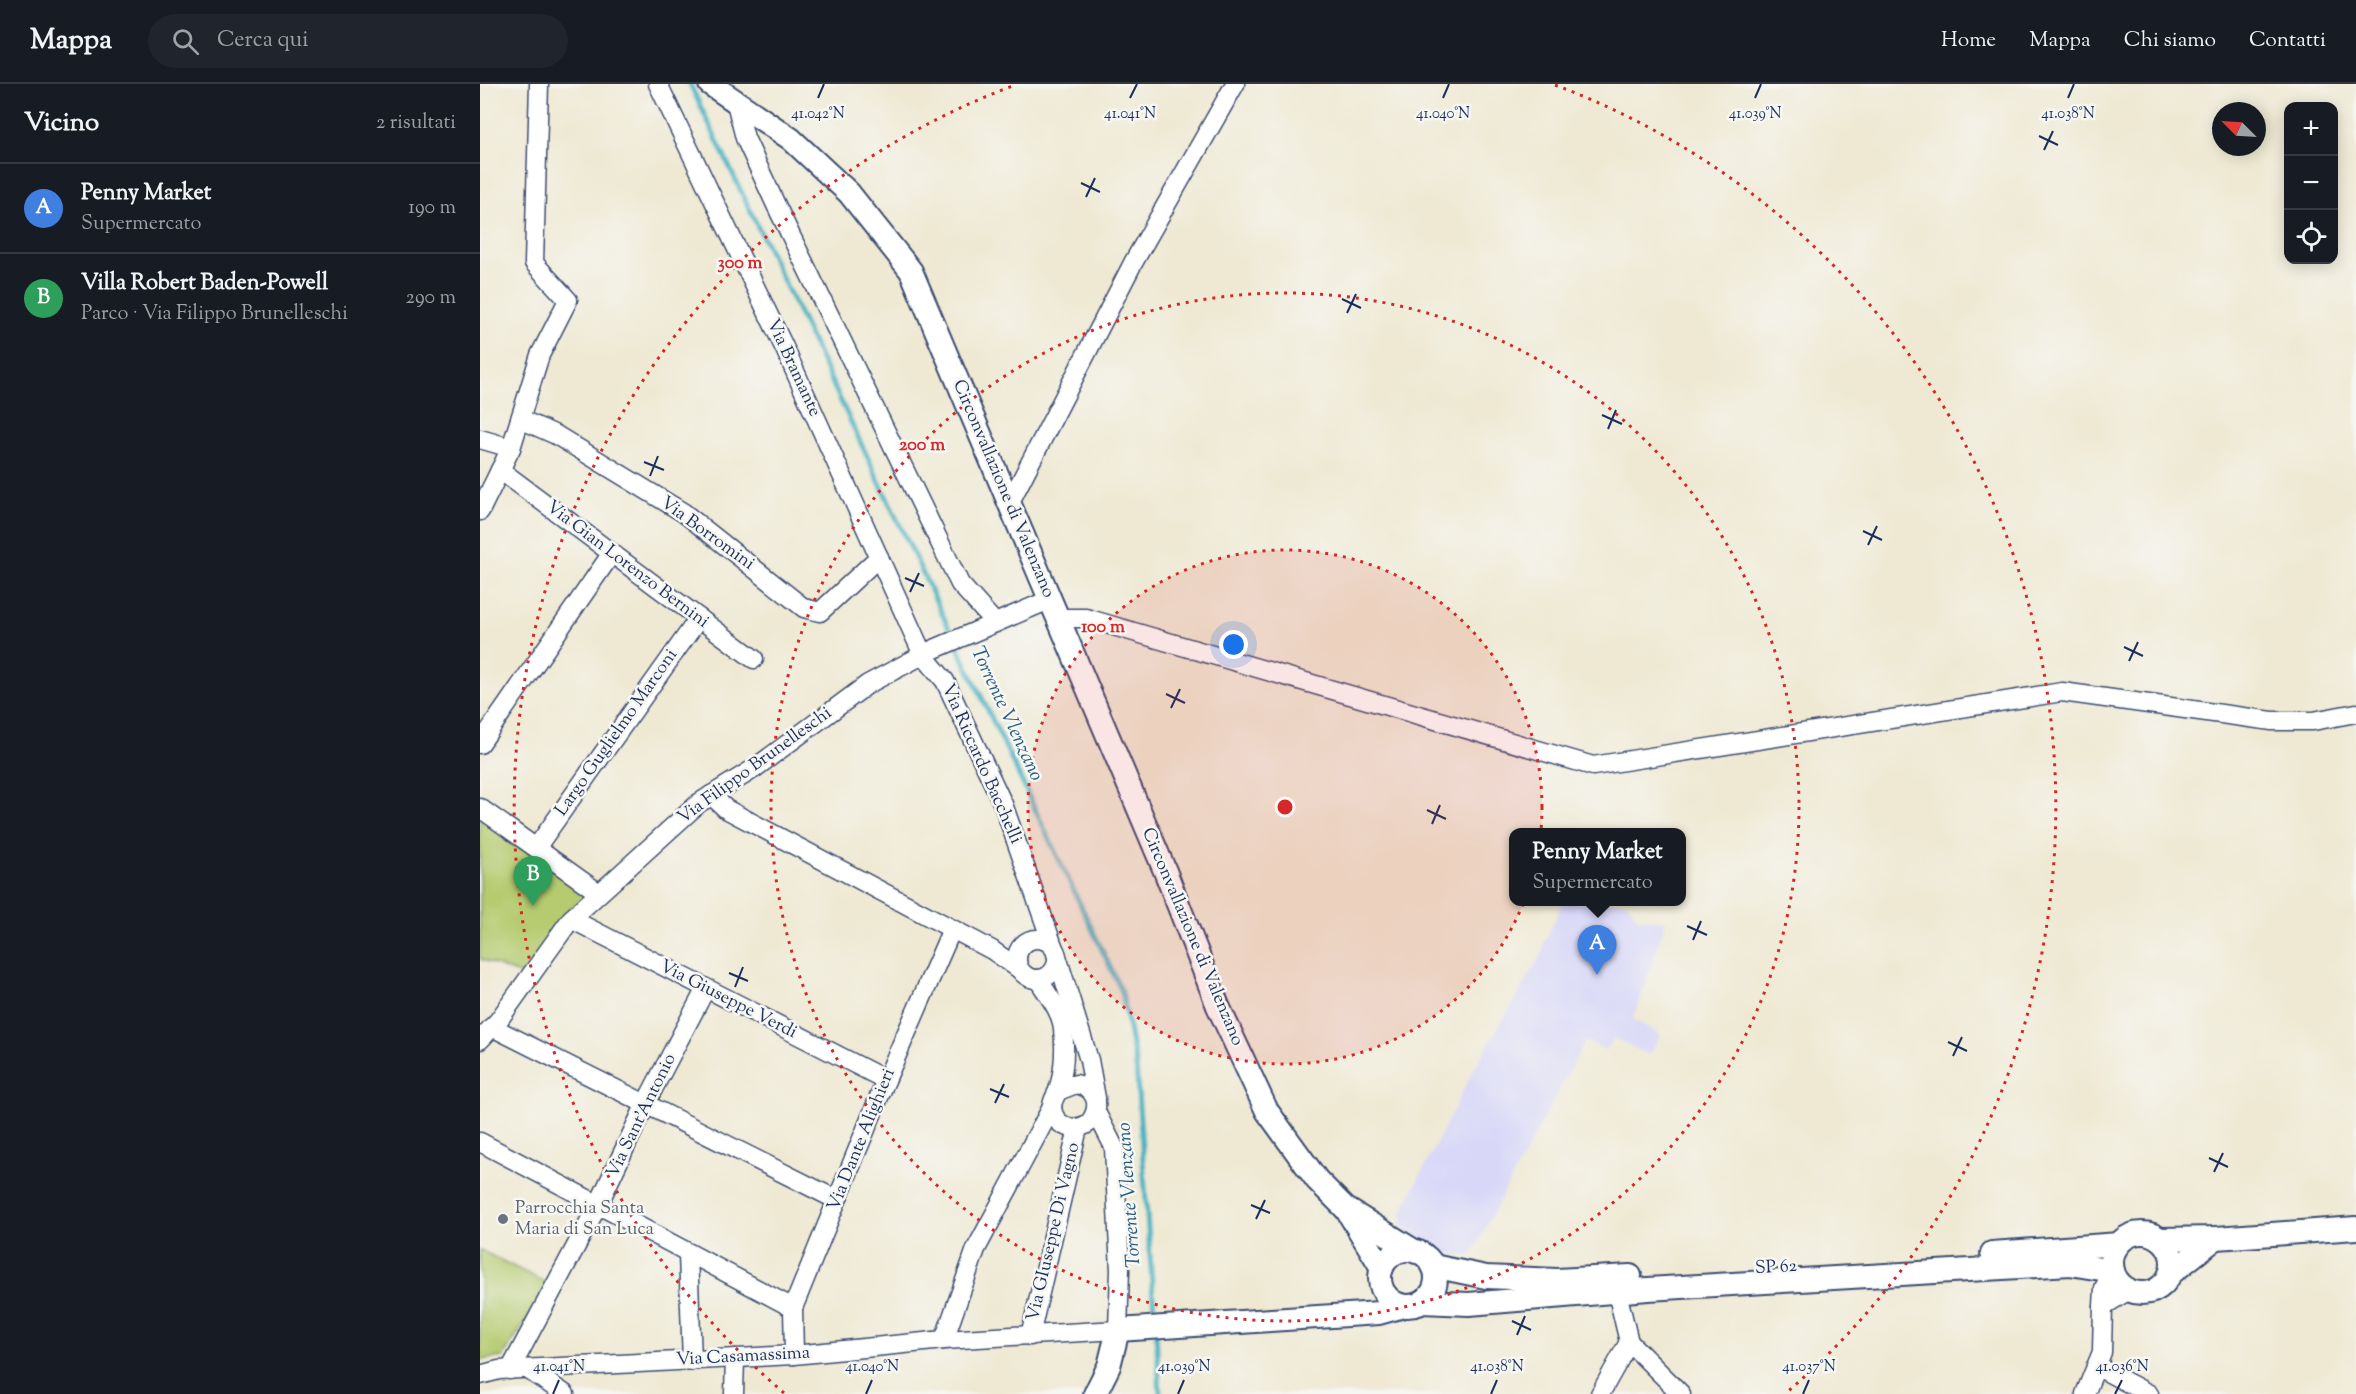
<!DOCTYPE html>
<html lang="it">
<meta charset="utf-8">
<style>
body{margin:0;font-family:"Sorts Mill Goudy",serif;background:#20242c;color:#f1f3f6}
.controls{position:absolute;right:18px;top:18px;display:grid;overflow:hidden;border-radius:12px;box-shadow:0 3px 15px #0003}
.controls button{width:54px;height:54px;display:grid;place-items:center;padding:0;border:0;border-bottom:2px solid #363941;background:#171b24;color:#f1f3f6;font:30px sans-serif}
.compass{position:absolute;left:1732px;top:18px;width:54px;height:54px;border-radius:50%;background:#171b24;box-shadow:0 3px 15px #0003;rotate:294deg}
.you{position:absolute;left:754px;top:561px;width:21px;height:21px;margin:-15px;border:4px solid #fff;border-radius:50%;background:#1a73e8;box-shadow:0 0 0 9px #1a73e833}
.badge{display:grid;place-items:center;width:39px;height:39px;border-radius:50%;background:#1f6fb2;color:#fff;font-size:20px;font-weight:700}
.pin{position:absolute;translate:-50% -50px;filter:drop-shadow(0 2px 3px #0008)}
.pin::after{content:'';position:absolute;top:32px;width:21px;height:18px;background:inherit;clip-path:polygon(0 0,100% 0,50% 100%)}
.popup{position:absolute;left:1029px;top:744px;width:177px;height:78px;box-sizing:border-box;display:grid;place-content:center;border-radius:12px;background:#171b24;filter:drop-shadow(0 2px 4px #0005);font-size:20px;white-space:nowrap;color:#9ea1a6}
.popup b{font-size:22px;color:#f1f3f6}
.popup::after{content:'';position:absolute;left:50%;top:100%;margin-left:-12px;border:12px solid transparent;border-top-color:#171b24}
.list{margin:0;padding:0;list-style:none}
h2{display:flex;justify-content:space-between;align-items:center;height:78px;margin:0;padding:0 24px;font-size:26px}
h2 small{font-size:20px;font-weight:400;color:#9ea1a6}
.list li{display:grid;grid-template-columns:39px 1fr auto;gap:18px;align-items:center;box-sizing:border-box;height:90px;padding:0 24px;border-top:2px solid #363941}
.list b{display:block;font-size:22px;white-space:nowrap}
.list p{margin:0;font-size:20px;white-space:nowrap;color:#9ea1a6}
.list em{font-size:20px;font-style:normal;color:#9ea1a6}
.icon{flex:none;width:33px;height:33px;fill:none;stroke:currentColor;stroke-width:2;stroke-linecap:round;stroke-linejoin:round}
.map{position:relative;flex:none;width:1876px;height:1310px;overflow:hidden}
header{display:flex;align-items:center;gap:36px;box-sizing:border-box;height:84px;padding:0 30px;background:#171b24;border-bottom:2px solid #363941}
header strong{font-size:28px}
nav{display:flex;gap:33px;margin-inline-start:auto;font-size:21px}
.search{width:420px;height:54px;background:#20242c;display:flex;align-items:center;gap:15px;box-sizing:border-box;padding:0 21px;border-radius:33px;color:#9ea1a6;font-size:22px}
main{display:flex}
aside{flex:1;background:#171b24}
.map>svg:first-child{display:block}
.built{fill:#d8d7f8}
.green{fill:#b6cb6f;stroke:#687d66;stroke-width:1.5}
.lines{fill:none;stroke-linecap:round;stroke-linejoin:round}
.stream{stroke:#43b0c1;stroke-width:5}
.minor-casing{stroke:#3b4b70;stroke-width:21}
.major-casing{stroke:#3b4b70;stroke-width:26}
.minor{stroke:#fff;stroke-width:18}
.major{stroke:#fff;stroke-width:22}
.ticks{fill:none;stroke:#1b2f5e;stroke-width:2}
.ring{fill:none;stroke:#d62828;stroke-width:3;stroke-dasharray:3 6}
.worship-dot{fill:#6b7280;stroke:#f6f6f2;stroke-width:2}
.labels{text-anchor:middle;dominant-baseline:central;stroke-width:5;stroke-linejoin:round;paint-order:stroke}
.street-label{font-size:18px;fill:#1b2f5e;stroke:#f6f6f2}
.worship-label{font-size:18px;fill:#5b616d;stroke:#f6f6f2;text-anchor:start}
.water-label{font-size:20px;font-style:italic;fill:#295c81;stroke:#f6f6f2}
.ticks-label{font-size:15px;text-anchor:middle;fill:#1b2f5e;stroke:#f6f6f2;stroke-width:5;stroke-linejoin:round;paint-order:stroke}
.centre{fill:#d62828;stroke:#f6f6f2;stroke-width:3}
.ring-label{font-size:18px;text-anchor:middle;font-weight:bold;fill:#d62828;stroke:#f6f6f2;stroke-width:5;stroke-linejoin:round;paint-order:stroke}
</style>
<header>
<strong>Mappa</strong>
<div class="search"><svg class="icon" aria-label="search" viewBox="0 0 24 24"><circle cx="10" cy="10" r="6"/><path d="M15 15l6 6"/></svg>Cerca qui</div>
<nav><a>Home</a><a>Mappa</a><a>Chi siamo</a><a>Contatti</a></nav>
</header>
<main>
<aside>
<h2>Vicino<small>2 risultati</small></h2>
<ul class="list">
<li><span class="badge" style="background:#3f7fe0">A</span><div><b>Penny Market</b><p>Supermercato</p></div><em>190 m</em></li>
<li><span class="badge" style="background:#2e9e5b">B</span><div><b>Villa Robert Baden-Powell</b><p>Parco · Via Filippo Brunelleschi</p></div><em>290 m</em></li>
</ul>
</aside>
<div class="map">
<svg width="1876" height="1310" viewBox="0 0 1876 1310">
<rect width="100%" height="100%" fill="#f6f6f2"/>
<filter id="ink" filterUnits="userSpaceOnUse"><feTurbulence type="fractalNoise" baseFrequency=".0167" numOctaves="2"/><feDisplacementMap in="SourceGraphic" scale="12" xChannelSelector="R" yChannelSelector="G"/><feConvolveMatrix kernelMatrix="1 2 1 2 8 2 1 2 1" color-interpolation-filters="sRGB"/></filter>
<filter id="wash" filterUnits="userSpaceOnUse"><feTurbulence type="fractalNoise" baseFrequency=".008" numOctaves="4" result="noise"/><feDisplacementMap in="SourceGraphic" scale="24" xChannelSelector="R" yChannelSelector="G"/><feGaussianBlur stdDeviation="1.35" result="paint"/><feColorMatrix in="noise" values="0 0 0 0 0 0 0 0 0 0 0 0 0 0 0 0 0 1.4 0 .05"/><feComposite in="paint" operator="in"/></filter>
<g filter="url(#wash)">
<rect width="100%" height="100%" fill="#efe9d3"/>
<polygon class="built" points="1083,818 1147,818 1157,834 1186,837 1153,935 1181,951 1169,971 1134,954 1126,966 1105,957 991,1171 963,1170 922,1144 922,1127 994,985 1063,868 1063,862"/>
<g class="green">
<polygon points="0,724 119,809 49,894 0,875"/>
<polygon points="0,1166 69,1200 23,1273 0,1276"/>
</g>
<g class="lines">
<g class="stream">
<polyline points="210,0 642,908 656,981 675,1240"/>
<polyline points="676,1249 680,1310"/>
</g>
</g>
</g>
<g filter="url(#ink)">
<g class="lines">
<g class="minor-casing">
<g id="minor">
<polyline points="178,0 304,263 443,571 465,597 523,720 573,862"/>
<polyline points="255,15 265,54 296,121 480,500 515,539"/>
<polyline points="40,335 76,351 204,429 324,524 340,528 399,473"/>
<polyline points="0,355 31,364"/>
<polyline points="20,386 274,575"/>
<polyline points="529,420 653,179 755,0"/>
<polyline points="0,427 31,364 60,271 88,216 54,179 59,0"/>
<polyline points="577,534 606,534 1113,682 1582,608 1792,637 1833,637 1876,629"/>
<polyline points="0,660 132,469"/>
<polyline points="231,711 246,725 512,866 539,885"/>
<polyline points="0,724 119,809"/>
<polyline points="56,764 219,534"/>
<polyline points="91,835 406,996"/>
<circle cx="557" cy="875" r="20"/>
<polyline points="576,869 609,976 616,1014"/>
<path d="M558 895C567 910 582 928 583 945 585 964 584 988 578 1006 576 1012 572 1016 572 1023 574 1044 596 1049 610 1038 622 1021 616 1004 596 1000L578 1007"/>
<polyline points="12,943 357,1116"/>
<polyline points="0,956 18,937 91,835 219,719 275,684 388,600 452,566 569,516"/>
<polyline points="0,1058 313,1224"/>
<polyline points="208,1170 212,1277"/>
<polyline points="1633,1187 1624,1204 1623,1222 1649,1206"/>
<polyline points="1137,1208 1149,1258 1201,1310"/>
<polyline points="550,1252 598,1044"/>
<polyline points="464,1256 496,1165 572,1023"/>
<polyline points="314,1271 313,1224 406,996 472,845"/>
<polyline points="1616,1282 1669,1310"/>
<polyline points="47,1285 85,1310"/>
<polyline points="30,1286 119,1119 170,1011 225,906"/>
<polyline points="0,1291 19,1286 314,1271 464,1256 638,1246 640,1186 634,1063 616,1028"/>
<polyline points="254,1310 255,1274"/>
<polyline points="1120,1310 1149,1258"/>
<polyline points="1605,1310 1622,1268 1623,1222"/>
</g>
</g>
<g class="major-casing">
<g id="major">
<polyline points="230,0 311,55 369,109 431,187 685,787 738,922 787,1027 837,1096 865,1124 936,1168"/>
<polyline points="868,1128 902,1184"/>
<circle cx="1662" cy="1179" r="30"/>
<polyline points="1680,1155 1736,1154 1876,1144"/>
<circle cx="928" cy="1194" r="28"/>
<polyline points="1512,1169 1639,1160"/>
<polyline points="953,1182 1006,1193 1077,1196 1150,1192"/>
<polyline points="1690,1190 1736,1154"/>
<polyline points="942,1218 989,1220 1168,1205 1590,1180 1633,1187"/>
<polyline points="615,1310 629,1282 638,1246 899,1229 924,1222"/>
</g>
</g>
<use href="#minor" class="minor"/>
<use href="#major" class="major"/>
</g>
</g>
<path class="ticks" d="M338 14 344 0M650 14 657 0M963 14 969 0M1275 14 1281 0M1588 14 1594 0M1559 52 1578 61M1564 66 1573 47M601 99 620 108M606 113 615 94M862 215 881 224M867 229 876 210M1122 331 1142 340M1128 345 1136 326M164 378 184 386M170 392 178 372M1383 447 1402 456M1388 461 1397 442M425 494 444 502M430 508 439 489M1644 563 1663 572M1649 577 1658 558M686 610 705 619M691 624 700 605M947 726 966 735M952 740 960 721M1207 842 1227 851M1213 856 1221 837M249 889 268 897M255 903 263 883M1468 958 1487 967M1473 972 1482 953M510 1005 529 1013M515 1019 524 1000M1729 1074 1748 1083M1734 1088 1743 1069M771 1121 790 1129M776 1135 785 1116M1032 1237 1051 1246M1037 1251 1045 1232M73 1310 79 1296M386 1310 392 1296M698 1310 704 1296M1011 1310 1017 1296M1323 1310 1329 1296M1635 1310 1642 1296"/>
<circle cx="805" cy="723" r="257" fill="#d62828" fill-opacity=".12"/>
<g class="ring">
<circle cx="805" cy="723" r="257"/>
<circle cx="805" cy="723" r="514"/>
<path d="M304 1309A771 771 0 0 1 535 1M1075 1A771 771 0 0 1 1306 1309"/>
</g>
<circle class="worship-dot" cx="23" cy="1135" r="6"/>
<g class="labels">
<g class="street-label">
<text transform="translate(313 284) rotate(65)">Via Bramante</text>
<text transform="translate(523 405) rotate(67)">Circonvallazione di Valenzano</text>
<text transform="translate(227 450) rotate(36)">Via Borromini</text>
<text transform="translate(147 481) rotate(37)">Via Gian Lorenzo Bernini</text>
<text transform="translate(137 649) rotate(-55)">Largo Guglielmo Marconi</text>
<text transform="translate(501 680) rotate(66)">Via Riccardo Bacchelli</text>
<text transform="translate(275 682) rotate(-36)">Via Filippo Brunelleschi</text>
<text transform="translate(712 853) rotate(67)">Circonvallazione di Valenzano</text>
<text transform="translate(248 916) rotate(27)">Via Giuseppe Verdi</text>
<text transform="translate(162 1032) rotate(-64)">Via Sant'Antonio</text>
<text transform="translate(382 1056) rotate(-68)">Via Dante Alighieri</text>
<text transform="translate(574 1148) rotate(-77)">Via GIuseppe Di Vagno</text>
<text transform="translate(1296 1184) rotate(-3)">SP 62</text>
<text transform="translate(263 1273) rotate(-3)">Via Casamassima</text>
</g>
<g class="worship-label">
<text x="35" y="1125">Parrocchia Santa<tspan x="35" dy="21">Maria di San Luca</tspan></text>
</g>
<g class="water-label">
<text transform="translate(526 630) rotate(65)">Torrente Vlenzano</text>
<text transform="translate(650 1111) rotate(-94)">Torrente Vlenzano</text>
</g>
</g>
<g class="ticks-label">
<text x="338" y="34">41.042°N</text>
<text x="650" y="34">41.041°N</text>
<text x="963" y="34">41.040°N</text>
<text x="1275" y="34">41.039°N</text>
<text x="1588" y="34">41.038°N</text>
<text x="79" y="1287">41.041°N</text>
<text x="392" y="1287">41.040°N</text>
<text x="704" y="1287">41.039°N</text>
<text x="1017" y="1287">41.038°N</text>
<text x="1329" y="1287">41.037°N</text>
<text x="1642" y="1287">41.036°N</text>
</g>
<circle cx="805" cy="723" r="9" class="centre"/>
<g class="ring-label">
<text x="260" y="184">300 m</text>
<text x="442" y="366">200 m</text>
<text x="623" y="548">100 m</text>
</g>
</svg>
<div class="controls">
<button>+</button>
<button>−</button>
<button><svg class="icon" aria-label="locate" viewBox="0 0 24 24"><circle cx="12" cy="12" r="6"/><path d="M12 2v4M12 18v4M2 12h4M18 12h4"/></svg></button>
</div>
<svg class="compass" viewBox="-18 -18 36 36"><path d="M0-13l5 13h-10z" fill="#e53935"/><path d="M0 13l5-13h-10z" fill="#9ea1a6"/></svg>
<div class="you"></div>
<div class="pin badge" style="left:1117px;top:891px;background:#3f7fe0">A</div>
<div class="popup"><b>Penny Market</b>Supermercato</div>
<div class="pin badge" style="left:53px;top:822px;background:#2e9e5b">B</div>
</div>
</main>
